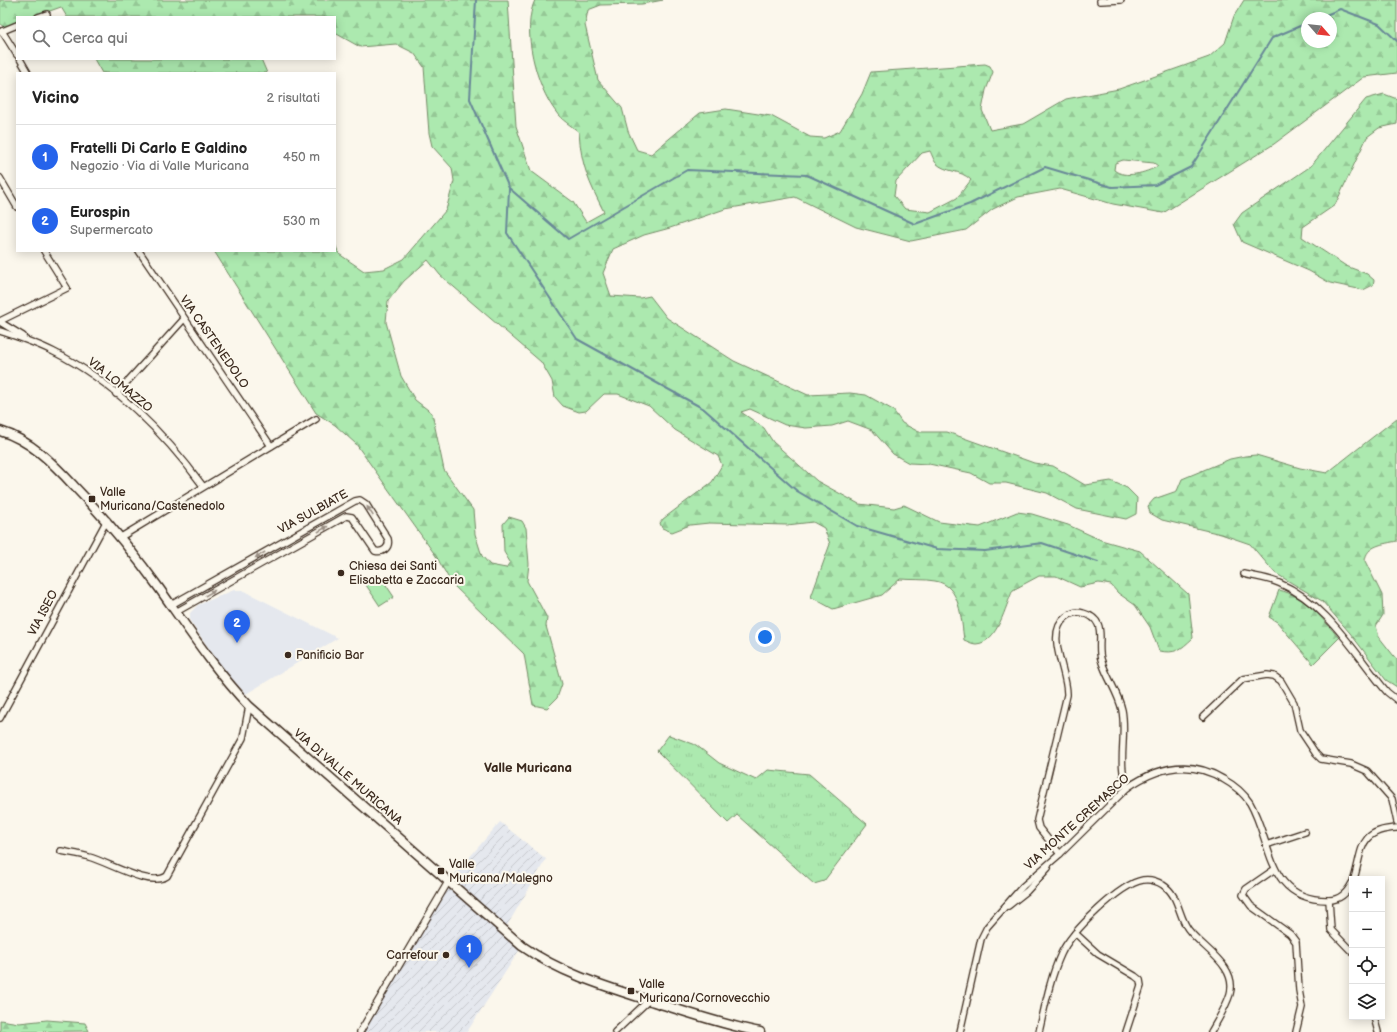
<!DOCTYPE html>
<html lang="it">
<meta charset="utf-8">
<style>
body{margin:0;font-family:"Balsamiq Sans",sans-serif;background:#f6f6f6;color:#222}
.controls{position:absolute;right:12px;bottom:12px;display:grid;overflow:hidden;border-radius:0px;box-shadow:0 2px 10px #0003}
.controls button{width:36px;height:36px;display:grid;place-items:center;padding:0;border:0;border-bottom:1px solid #e0e0e0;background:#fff;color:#222;font:20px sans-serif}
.compass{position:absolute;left:1301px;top:12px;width:36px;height:36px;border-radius:50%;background:#fff;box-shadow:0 2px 10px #0003;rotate:118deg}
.you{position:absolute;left:765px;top:637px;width:14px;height:14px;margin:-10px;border:3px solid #fff;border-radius:50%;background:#1a73e8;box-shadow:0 0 0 6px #1a73e833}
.badge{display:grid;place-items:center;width:26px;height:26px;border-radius:50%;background:#2563eb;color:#fff;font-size:13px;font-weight:700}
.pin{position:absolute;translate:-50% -33px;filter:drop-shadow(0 1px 2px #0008)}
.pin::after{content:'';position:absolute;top:21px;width:14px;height:12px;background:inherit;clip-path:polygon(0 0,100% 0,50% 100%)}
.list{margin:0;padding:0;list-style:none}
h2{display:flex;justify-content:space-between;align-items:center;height:52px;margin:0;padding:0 16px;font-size:17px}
h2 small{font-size:13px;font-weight:400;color:#767676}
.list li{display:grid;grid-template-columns:26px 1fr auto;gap:12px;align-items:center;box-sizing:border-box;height:64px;padding:0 16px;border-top:1px solid #e0e0e0}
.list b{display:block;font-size:15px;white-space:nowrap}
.list p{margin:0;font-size:13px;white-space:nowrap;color:#767676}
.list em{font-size:13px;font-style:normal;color:#767676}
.icon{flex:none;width:22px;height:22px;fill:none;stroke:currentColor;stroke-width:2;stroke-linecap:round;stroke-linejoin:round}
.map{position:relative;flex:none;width:1397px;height:1032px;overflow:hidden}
.search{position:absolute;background:#fff;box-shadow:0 2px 10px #0003;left:16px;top:16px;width:320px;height:44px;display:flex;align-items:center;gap:10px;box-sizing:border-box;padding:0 14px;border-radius:0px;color:#767676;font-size:15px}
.panel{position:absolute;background:#fff;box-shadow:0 2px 10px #0003;left:16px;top:72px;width:320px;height:180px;border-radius:0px}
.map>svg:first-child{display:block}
.built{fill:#e5e8ee}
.industrial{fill:url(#industrial-furrows)}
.grass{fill:url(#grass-tufts);stroke:#748a66}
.forest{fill:url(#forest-firs);stroke:#748a66;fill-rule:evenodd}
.garden{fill:#ace9af;stroke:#748a66}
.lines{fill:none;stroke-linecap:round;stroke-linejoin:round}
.stream{stroke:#688897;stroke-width:2}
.street-casing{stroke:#3b2a1e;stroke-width:8}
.secondary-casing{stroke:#3b2a1e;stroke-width:11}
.street{stroke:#fbf7ec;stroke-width:5.5}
.secondary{stroke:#fbf7ec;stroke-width:8}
.oneway{fill:#9b9085}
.poi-dot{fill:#3b2a1e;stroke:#fbf7ec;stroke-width:1.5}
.labels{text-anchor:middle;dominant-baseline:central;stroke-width:4;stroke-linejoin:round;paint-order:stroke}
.street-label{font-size:12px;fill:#3b2a1e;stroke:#fbf7ec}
.poi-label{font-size:12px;fill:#3b2a1e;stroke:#fbf7ec;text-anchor:start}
.neighbourhood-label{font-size:13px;font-weight:bold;fill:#3b2a1e;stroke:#fbf7ec}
</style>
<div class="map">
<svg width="1397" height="1032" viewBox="0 0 1397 1032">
<defs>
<pattern id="industrial-furrows" width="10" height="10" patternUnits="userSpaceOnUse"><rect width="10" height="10" fill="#e5e8ee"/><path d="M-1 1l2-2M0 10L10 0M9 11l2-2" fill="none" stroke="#c5c7cc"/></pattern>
<pattern id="grass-tufts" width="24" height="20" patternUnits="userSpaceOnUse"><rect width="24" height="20" fill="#ace9af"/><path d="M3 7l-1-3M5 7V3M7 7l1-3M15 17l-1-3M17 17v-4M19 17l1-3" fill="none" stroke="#95c896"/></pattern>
<pattern id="forest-firs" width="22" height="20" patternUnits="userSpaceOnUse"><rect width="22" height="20" fill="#ace9af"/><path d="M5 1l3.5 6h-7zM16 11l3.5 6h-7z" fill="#95c896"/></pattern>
</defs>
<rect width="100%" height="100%" fill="#fbf7ec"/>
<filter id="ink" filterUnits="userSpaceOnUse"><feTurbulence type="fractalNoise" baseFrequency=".025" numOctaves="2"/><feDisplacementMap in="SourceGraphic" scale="8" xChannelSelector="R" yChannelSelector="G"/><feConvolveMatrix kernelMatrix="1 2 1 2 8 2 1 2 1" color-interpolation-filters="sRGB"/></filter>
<g filter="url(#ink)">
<polygon class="built" points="234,590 242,590 338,638 246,694 224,670 190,621 190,613 198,605"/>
<polygon class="industrial" points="500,822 546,859 504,931 522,946 467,1032 360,1032 448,882"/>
<polygon class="grass" points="669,735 696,745 719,763 756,780 768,770 809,774 867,824 824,881 814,884 737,815 728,823 657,751"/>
<g class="forest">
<path d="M0 0H508L516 126 531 171 573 202 586 222 604 212C589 182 581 166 579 132 572 126 561 120 556 112 536 86 521 30 535 0H663L642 4 601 5 588 10 585 25 598 80 622 108 628 131 637 150 651 154 700 113 726 109 771 116 810 137 824 138 840 131 862 94 871 72 985 64 990 66 993 72 986 90 982 110 990 130 1023 124 1066 99 1119 89 1209 57 1225 43 1234 16 1244 0H1397V73L1364 77 1274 144 1163 213 1113 204 1060 189 1018 197 993 209 966 230 911 241 856 227 795 197 725 209 670 228 644 235 613 249 603 273 611 296 640 298 650 296 667 318 734 361 808 395 850 393 866 395 893 410 902 423 919 432H947L1034 463 1053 466 1085 485 1111 481 1127 488 1137 498 1136 514 1126 519 1077 509 1047 493 1006 483H989L971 473 929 464 909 463 893 454 872 430 848 421 832 426 806 428 785 425 750 409 741 412 764 428 773 442 817 481 859 504 894 508 904 505 939 522 980 527 1017 512 1032 514 1068 525 1101 540 1140 551 1188 594 1193 638C1180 650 1176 654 1159 651L1150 627 1135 605 1118 593 1111 585 1099 583 1080 587 1056 576H1039L1013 590C1005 606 998 643 976 644 972 644 967 641 964 640 961 619 961 585 935 581 924 579 912 580 900 579L882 595 833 609 811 597 830 544 824 528 813 522 787 525 709 523 690 525 672 532 662 528 660 523 663 519 712 482 722 465 718 456 675 430 649 406 618 394H604L586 411 579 412 563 406 555 397 552 381 541 362 440 275 428 260 404 281 388 301 386 322 401 376 415 400 432 413 444 470 473 510 475 534 482 556 490 565 506 568 510 562 504 552 503 524 509 517 522 521 526 528 529 564 527 581 547 618 546 626 562 684 557 698 547 708 533 705 524 654 452 584 436 556 356 444 335 425 316 413 214 251H335V244L339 254 364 271 384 269 404 259 446 210 454 181 452 168 432 146 429 133 424 67 414 53 396 44 360 47 335 33V17H67L61 7 33 17H17V23L4 27 0 24ZM1307 18H1331V42H1307ZM930 151C932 155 934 161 936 163 946 173 960 169 971 180L957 198 930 212 905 209 894 196 896 181 922 153ZM1123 160 1154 163 1158 166C1146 173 1125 179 1114 170L1115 163Z"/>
<polygon points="94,59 261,59 267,73 102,73"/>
<polygon points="1384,94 1397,99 1397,124 1379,128 1367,137 1335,205 1303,227 1302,237 1346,266 1367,274 1374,280 1373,285 1363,290 1330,283 1309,271 1242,242 1234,224 1242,213 1311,166 1366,99"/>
<path d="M1397 418V541C1384 544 1366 545 1365 561L1382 595 1383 615 1376 626 1379 637 1397 660V687L1386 680 1350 633 1322 601 1275 573 1250 544 1221 534 1162 520 1150 513 1148 506 1154 499 1177 491 1182 479 1230 459 1245 456 1256 455 1300 468 1327 473Z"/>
<path d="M1279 590C1305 596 1322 618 1339 638L1313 664 1277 622 1269 617Z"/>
<polygon points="0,1020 19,1023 47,1020 85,1023 89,1031 0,1032"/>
</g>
<polygon class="garden" points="378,573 394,597 380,606 364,582"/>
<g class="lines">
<g class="stream">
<polyline points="476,0 470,99 509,188 568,239 687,170 807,175 915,224 970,204 1045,167 1112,187 1155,185 1191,167 1272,38 1307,23"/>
<polyline points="1319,18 1340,9 1379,24 1397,41"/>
<polyline points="509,189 507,233 577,339 704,409 797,491 857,526 937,549 985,551 1042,543 1098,562"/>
</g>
<g class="street-casing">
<g id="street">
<polyline points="1100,1 1121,0"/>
<polyline points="38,17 47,14"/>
<polyline points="2,31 17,55"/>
<polyline points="0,32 17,25"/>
<polyline points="20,59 28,73"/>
<polyline points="0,178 17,207"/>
<polyline points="139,251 271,446"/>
<polyline points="0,321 67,288 44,251"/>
<polyline points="0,322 23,336"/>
<path d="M0 331C18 337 37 343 54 352 113 381 165 434 203 486"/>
<polyline points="116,394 184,319"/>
<polyline points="121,537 316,419"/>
<path d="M1244 574C1256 577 1268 578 1279 583 1327 603 1355 654 1387 692L1397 700"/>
<path d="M171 605 355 501 360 500 366 504 388 539C390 548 383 553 375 551L352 517 346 516 176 612"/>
<polyline points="1203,717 1243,679 1267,675 1274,676 1281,681 1294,703 1300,730 1316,754 1321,759 1351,764 1367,771 1392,799 1397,822"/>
<polyline points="0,718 107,520"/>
<polyline points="1266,845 1305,832"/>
<path d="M61 851C70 853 80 854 89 857 108 862 150 888 167 876L243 738 249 706"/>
<path d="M1060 854 1039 828 1037 820 1067 695C1068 672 1044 634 1066 617 1071 613 1077 611 1083 613 1109 620 1096 642 1101 659 1106 677 1118 692 1122 710 1127 736 1117 763 1127 788"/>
<polyline points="1275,869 1246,889 1243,895 1251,906 1290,934 1296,942 1299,990 1302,1007 1296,1032"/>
<path d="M1354 879C1363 849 1358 830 1397 828"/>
<polyline points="1329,900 1331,930 1352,952"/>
<polyline points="1008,906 1027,891 1048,868"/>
<polyline points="1075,933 1098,954 1135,976 1140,980 1141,986 1126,1032"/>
<polyline points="1374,1017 1378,1032"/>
<polyline points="360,1032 448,882"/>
<polyline points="615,1032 649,1000"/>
<path d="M960 1032 981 939 987 927 1023 886 1060 854 1127 788C1157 767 1190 759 1223 779 1234 785 1243 792 1250 803 1273 843 1266 901 1329 900 1340 900 1347 893 1352 883"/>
<path d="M1039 1032C1045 1006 1050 978 1061 954 1071 932 1120 884 1143 880 1150 879 1157 881 1163 885 1179 895 1178 915 1188 929 1202 948 1238 966 1230 994 1226 1007 1218 1020 1211 1032"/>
</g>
</g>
<g class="secondary-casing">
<path id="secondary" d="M0 431C30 440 53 463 74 486 105 518 133 552 159 588 188 629 215 670 249 706L522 946C562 974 607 987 654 1002 689 1013 724 1025 760 1032"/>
</g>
<use href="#street" class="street"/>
<use href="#secondary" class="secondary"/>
</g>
<defs><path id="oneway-solid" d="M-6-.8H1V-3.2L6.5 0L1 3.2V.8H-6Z"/></defs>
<g class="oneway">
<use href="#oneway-solid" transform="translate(370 511) rotate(-123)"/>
<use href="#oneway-solid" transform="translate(323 529) rotate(-30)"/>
<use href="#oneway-solid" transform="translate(260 555) rotate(150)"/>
<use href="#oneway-solid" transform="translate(210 593) rotate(-30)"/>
</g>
</g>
<g class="poi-dot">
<rect x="88" y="495" width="8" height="8" rx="2"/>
<circle cx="341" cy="573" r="4"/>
<circle cx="288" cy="655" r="4"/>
<rect x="437" y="867" width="8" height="8" rx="2"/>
<circle cx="446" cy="955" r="4"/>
<rect x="627" y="987" width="8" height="8" rx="2"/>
</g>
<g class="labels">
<g class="street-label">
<text transform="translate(214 342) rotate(55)">VIA CASTENEDOLO</text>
<text transform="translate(120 385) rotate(39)">VIA LOMAZZO</text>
<text transform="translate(313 512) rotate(-29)">VIA SULBIATE</text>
<text transform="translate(43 613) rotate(-62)">VIA ISEO</text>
<text transform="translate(348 777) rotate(41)">VIA DI VALLE MURICANA</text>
<text transform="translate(1077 822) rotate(-42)">VIA MONTE CREMASCO</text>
</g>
<g class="poi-label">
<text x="100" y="492">Valle<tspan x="100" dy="14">Muricana/Castenedolo</tspan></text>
<text x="349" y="566">Chiesa dei Santi<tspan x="349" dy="14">Elisabetta e Zaccaria</tspan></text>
<text x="296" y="655">Panificio Bar</text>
<text x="449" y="864">Valle<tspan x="449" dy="14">Muricana/Malegno</tspan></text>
<text x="438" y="955" text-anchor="end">Carrefour</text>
<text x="639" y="984">Valle<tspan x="639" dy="14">Muricana/Cornovecchio</tspan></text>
</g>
<g class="neighbourhood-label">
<text x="528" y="768">Valle Muricana</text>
</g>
</g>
</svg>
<div class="controls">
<button>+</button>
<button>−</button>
<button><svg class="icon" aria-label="locate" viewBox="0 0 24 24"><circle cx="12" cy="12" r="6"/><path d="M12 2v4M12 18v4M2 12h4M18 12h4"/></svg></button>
<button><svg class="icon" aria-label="layers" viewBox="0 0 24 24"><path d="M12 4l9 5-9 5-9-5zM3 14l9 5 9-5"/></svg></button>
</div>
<svg class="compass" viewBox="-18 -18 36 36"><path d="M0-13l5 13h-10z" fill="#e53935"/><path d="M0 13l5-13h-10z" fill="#767676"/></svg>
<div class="you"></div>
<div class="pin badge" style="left:469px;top:968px">1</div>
<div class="pin badge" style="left:237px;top:643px">2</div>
<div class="search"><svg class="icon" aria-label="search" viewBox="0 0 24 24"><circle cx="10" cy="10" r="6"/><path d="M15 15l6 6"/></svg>Cerca qui</div>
<section class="panel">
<h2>Vicino<small>2 risultati</small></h2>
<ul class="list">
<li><span class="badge">1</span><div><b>Fratelli Di Carlo E Galdino</b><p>Negozio · Via di Valle Muricana</p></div><em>450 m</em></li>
<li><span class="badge">2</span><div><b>Eurospin</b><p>Supermercato</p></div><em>530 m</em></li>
</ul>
</section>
</div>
